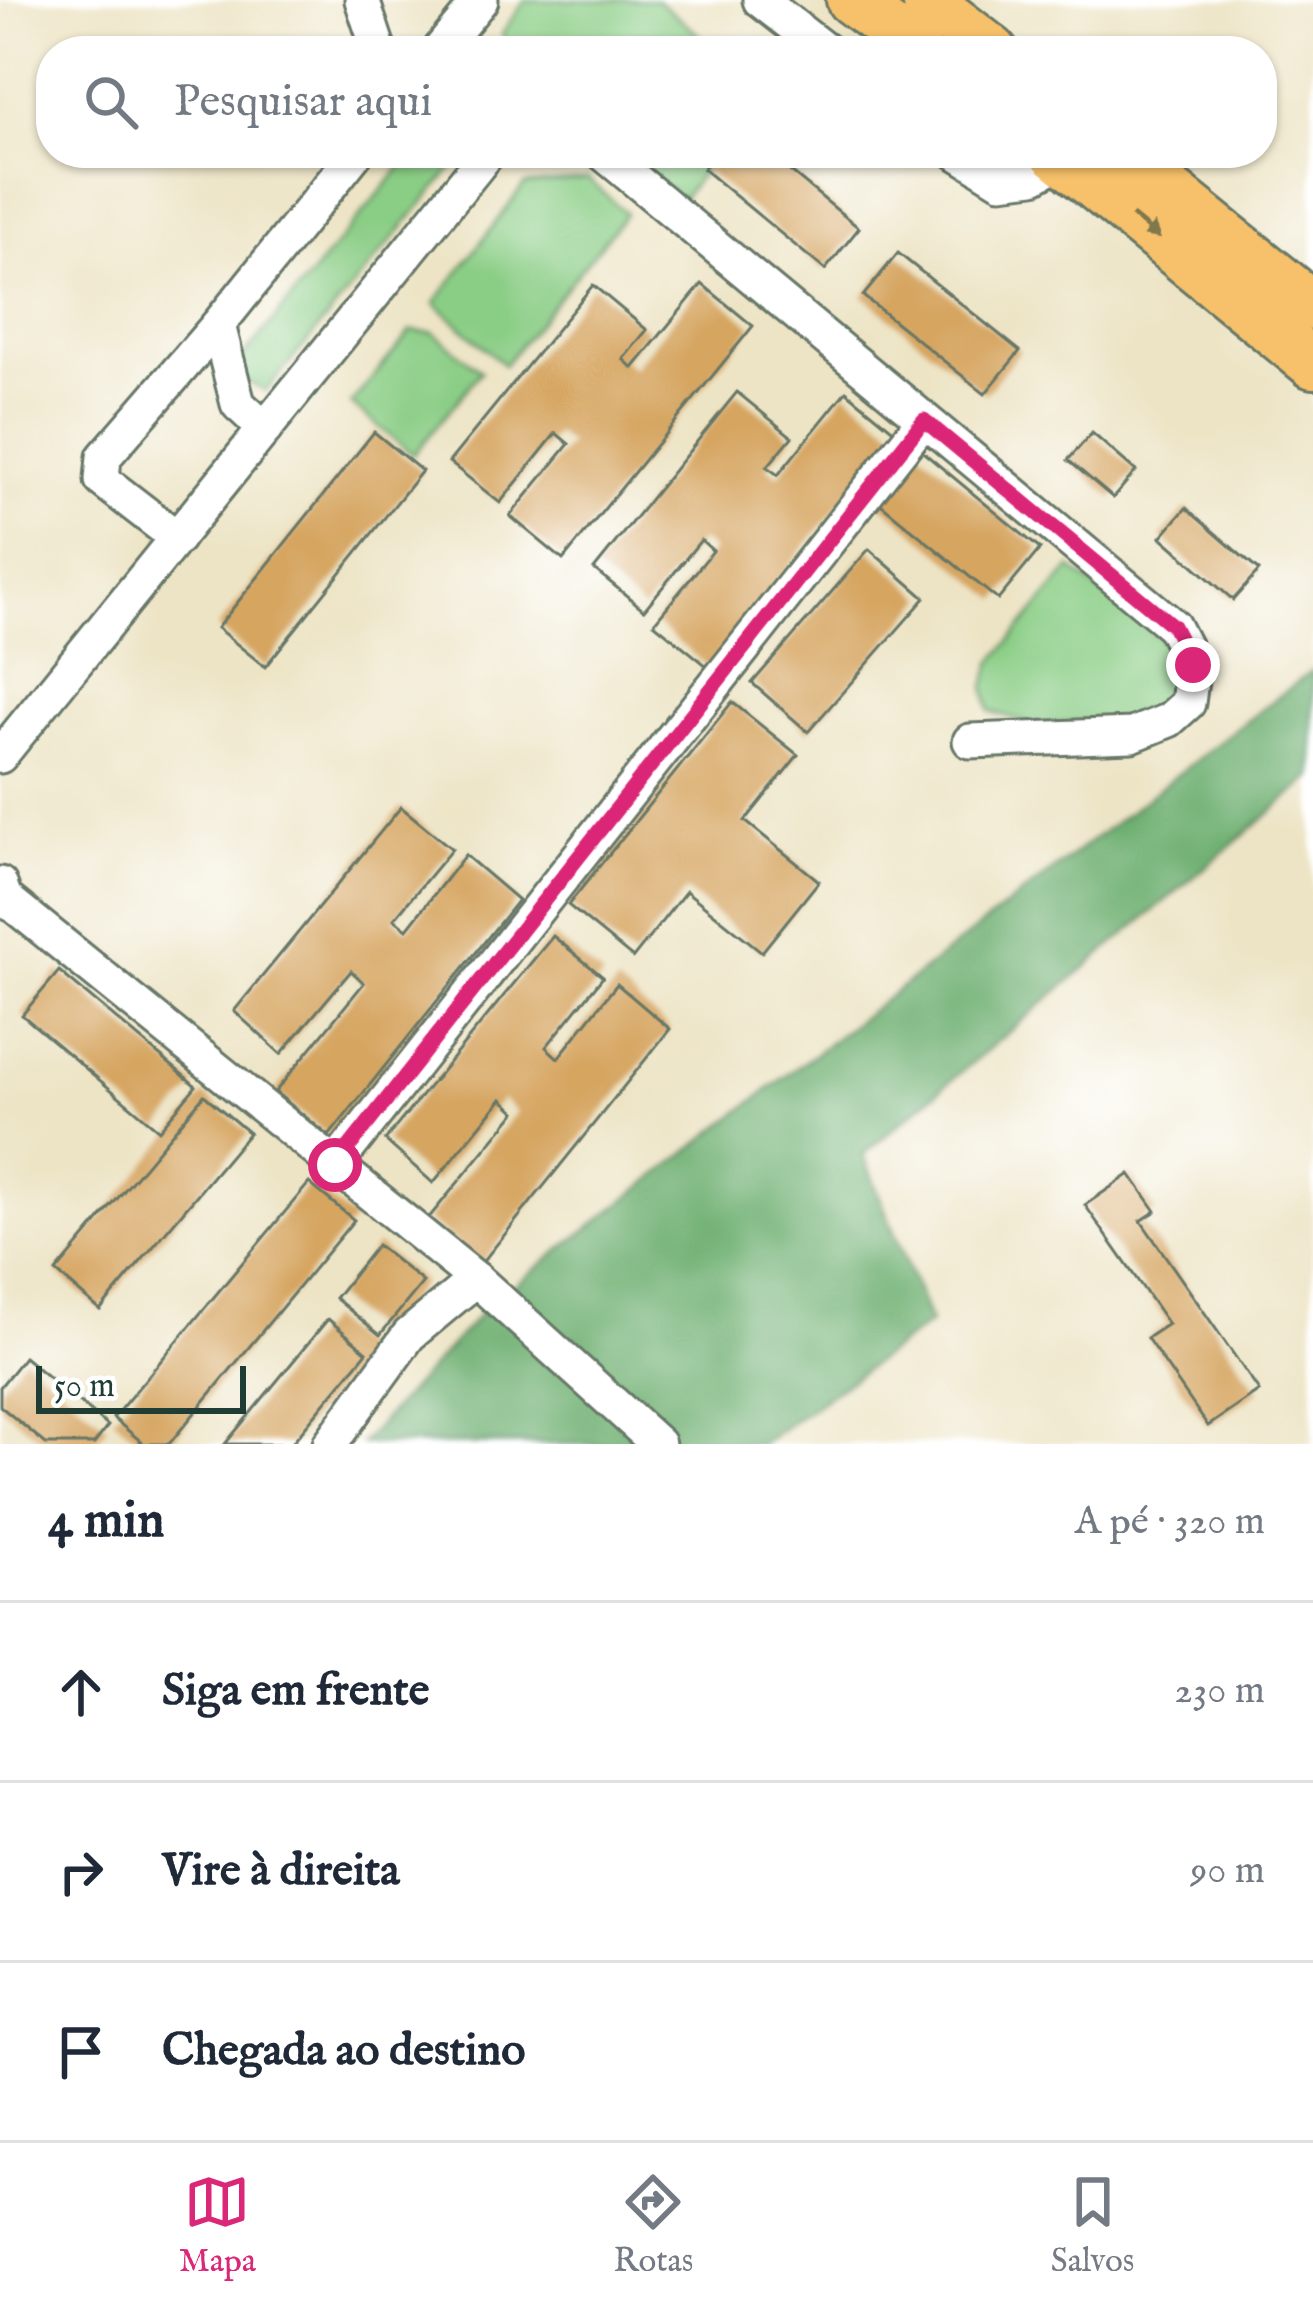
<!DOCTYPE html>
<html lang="pt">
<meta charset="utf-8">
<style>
body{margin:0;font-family:"IM FELL English",serif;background:#f2f2f3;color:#1f2937}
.scale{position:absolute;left:36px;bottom:30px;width:210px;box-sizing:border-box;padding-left:12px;border:6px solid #1f3d34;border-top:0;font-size:33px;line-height:42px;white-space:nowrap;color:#1f3d34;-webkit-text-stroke:9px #fff;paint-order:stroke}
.stop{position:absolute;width:36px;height:36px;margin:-27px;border:9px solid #db2777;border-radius:50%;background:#fff}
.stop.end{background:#db2777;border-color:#fff;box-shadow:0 3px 12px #0008}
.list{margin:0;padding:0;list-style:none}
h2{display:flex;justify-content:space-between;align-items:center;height:156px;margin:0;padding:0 48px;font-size:51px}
h2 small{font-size:39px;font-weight:400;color:#747a83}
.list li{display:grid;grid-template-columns:78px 1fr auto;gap:36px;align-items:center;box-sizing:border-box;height:180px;padding:0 48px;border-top:3px solid #e0e1e3}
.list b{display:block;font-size:45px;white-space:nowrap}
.list em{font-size:39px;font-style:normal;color:#747a83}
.icon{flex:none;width:66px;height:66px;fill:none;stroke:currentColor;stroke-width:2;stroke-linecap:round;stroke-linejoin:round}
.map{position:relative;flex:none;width:1313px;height:1444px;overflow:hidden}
.search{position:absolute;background:#fff;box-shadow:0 3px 9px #0004;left:36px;right:36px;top:36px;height:132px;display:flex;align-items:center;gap:30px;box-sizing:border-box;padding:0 42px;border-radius:48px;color:#747a83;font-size:45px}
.sheet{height:696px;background:#fff}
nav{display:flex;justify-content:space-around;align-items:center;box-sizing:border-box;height:168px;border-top:3px solid #e0e1e3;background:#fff;font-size:33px;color:#747a83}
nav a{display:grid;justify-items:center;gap:6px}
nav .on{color:#db2777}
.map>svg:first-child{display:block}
.green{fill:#8acd85;stroke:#54855c;stroke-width:3}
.forest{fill:#6fb072;stroke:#477653;stroke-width:3}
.building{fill:#d6a560}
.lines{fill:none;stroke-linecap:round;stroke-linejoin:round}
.minor-casing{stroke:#677767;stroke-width:39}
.highway-casing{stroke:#677767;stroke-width:54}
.minor{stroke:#fff;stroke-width:33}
.highway{stroke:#f6c16b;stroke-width:48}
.oneway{fill:#80784d}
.route{stroke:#db2777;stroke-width:15}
</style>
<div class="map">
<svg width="1313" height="1444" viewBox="0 0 1313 1444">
<rect width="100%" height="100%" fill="#fff"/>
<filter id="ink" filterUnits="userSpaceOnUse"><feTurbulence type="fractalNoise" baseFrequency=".00833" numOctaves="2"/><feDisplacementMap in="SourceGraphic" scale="24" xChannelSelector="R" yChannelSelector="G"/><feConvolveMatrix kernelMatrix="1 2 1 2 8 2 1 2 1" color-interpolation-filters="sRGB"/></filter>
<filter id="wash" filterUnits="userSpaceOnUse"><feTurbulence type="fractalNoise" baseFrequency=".004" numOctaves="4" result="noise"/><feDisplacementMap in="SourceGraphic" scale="48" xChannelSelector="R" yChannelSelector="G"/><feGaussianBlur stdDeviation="2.7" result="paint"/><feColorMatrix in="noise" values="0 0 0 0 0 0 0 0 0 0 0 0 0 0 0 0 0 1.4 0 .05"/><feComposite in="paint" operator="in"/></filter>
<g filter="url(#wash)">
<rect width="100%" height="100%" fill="#ede4c5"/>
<g class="green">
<polygon points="525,0 657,0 719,51 508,51 502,34"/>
<polygon points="413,153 465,153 266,391 229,374"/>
<polygon points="623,153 717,153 682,199"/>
<polygon points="588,179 626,213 504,365 435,303 524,185"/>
<polygon points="411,331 433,332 481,371 413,455 351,404"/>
<polygon points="1071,568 1173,649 1183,671 1175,701 1147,718 1034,725 990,711 985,687 992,663"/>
</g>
<polygon class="forest" points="1313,670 1313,777 863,1154 930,1323 761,1444 361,1444 485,1308"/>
<g id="blocks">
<g class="building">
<polygon points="716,153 768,153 859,228 825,270 703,169"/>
<polygon points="898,253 1020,351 985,394 863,296"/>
<polygon points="702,284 753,326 563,560 510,516 569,444 556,433 500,503 449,462 593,285 647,330 623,359 633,368"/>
<polygon points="846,391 897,433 708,667 654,623 713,551 701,540 644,610 594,569 737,392 792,437 767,467 778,475"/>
<polygon points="374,432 422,471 265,667 217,628"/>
<polygon points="1092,433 1136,471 1113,498 1068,460"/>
<polygon points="918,448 1040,549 998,600 876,500"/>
<polygon points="1186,508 1259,571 1233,600 1161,537"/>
<polygon points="869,549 925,598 808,732 752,683"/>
<polygon points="732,702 798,755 745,821 819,881 762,952 686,891 633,958 568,905"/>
<polygon points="401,807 452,849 394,919 407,929 465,855 518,900 329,1136 275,1092 364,983 351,971 281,1054 234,1011"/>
<polygon points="553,936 603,977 546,1047 558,1058 617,984 670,1029 481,1264 427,1220 516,1112 502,1099 433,1183 385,1140"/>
<polygon points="59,971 196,1086 159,1130 22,1015"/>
<polygon points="204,1095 249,1133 100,1310 56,1272"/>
<polygon points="1130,1174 1156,1211 1141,1221 1259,1391 1208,1426 1147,1338 1168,1324 1085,1205"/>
<polygon points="309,1183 354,1220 169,1444 144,1444 113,1418"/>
<polygon points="377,1245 423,1282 380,1335 335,1298"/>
<polygon points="328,1319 367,1352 291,1444 225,1444"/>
<polygon points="24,1357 108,1426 94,1444 46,1444 0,1406 0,1387"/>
</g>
</g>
</g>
<g filter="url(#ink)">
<use href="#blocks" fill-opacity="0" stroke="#677767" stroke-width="3"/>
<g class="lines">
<g class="minor-casing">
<g id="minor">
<polyline points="362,0 379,51"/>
<polyline points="760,0 826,51"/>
<polyline points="439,51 481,0"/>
<polyline points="603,153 1173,626 1193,665 1188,703 1169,720 1132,735 970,741"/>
<polyline points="958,153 1001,180 1034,176 1064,159"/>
<polyline points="218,325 238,404 265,429"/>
<polyline points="177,538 102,480 104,457 218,325 356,153"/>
<polyline points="0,756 488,153"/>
<polyline points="0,884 5,898 476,1279 658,1444"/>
<polyline points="335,1165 924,420"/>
<polyline points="330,1444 409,1335 476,1279"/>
</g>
</g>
<g class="highway-casing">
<g id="highway">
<polyline points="851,0 919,51"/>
<polyline points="927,0 993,51"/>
<polyline points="1055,153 1313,364"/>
<polyline points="1123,153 1313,306"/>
</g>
</g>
<use href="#minor" class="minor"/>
<use href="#highway" class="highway"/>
</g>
<defs><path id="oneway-solid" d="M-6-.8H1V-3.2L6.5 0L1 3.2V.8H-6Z" transform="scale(3)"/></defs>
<use class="oneway" href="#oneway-solid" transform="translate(1146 227) rotate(39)"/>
</g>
<g class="lines" filter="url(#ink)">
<polyline class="route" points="335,1165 924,420 1173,626 1193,665"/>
</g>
</svg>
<div class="scale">50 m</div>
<div class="stop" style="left:335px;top:1165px"></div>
<div class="stop end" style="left:1193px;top:665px"></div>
<div class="search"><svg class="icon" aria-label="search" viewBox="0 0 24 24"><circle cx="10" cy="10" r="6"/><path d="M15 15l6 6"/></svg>Pesquisar aqui</div>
</div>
<section class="sheet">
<h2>4 min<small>A pé · 320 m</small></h2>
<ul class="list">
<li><svg class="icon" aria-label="ahead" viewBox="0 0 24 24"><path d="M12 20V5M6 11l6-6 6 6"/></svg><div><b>Siga em frente</b></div><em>230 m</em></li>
<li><svg class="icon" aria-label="right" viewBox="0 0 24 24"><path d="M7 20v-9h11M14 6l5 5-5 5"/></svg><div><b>Vire à direita</b></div><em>90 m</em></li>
<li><svg class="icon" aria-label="arrive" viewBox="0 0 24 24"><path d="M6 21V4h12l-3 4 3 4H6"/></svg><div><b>Chegada ao destino</b></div></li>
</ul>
</section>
<nav>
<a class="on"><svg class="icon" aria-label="map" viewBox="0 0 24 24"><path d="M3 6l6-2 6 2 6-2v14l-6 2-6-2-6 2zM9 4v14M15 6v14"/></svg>Mapa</a>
<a><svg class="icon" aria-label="directions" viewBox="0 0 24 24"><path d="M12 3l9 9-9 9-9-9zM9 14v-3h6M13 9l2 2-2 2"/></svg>Rotas</a>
<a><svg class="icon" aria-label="saved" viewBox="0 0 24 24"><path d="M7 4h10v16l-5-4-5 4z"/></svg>Salvos</a>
</nav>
